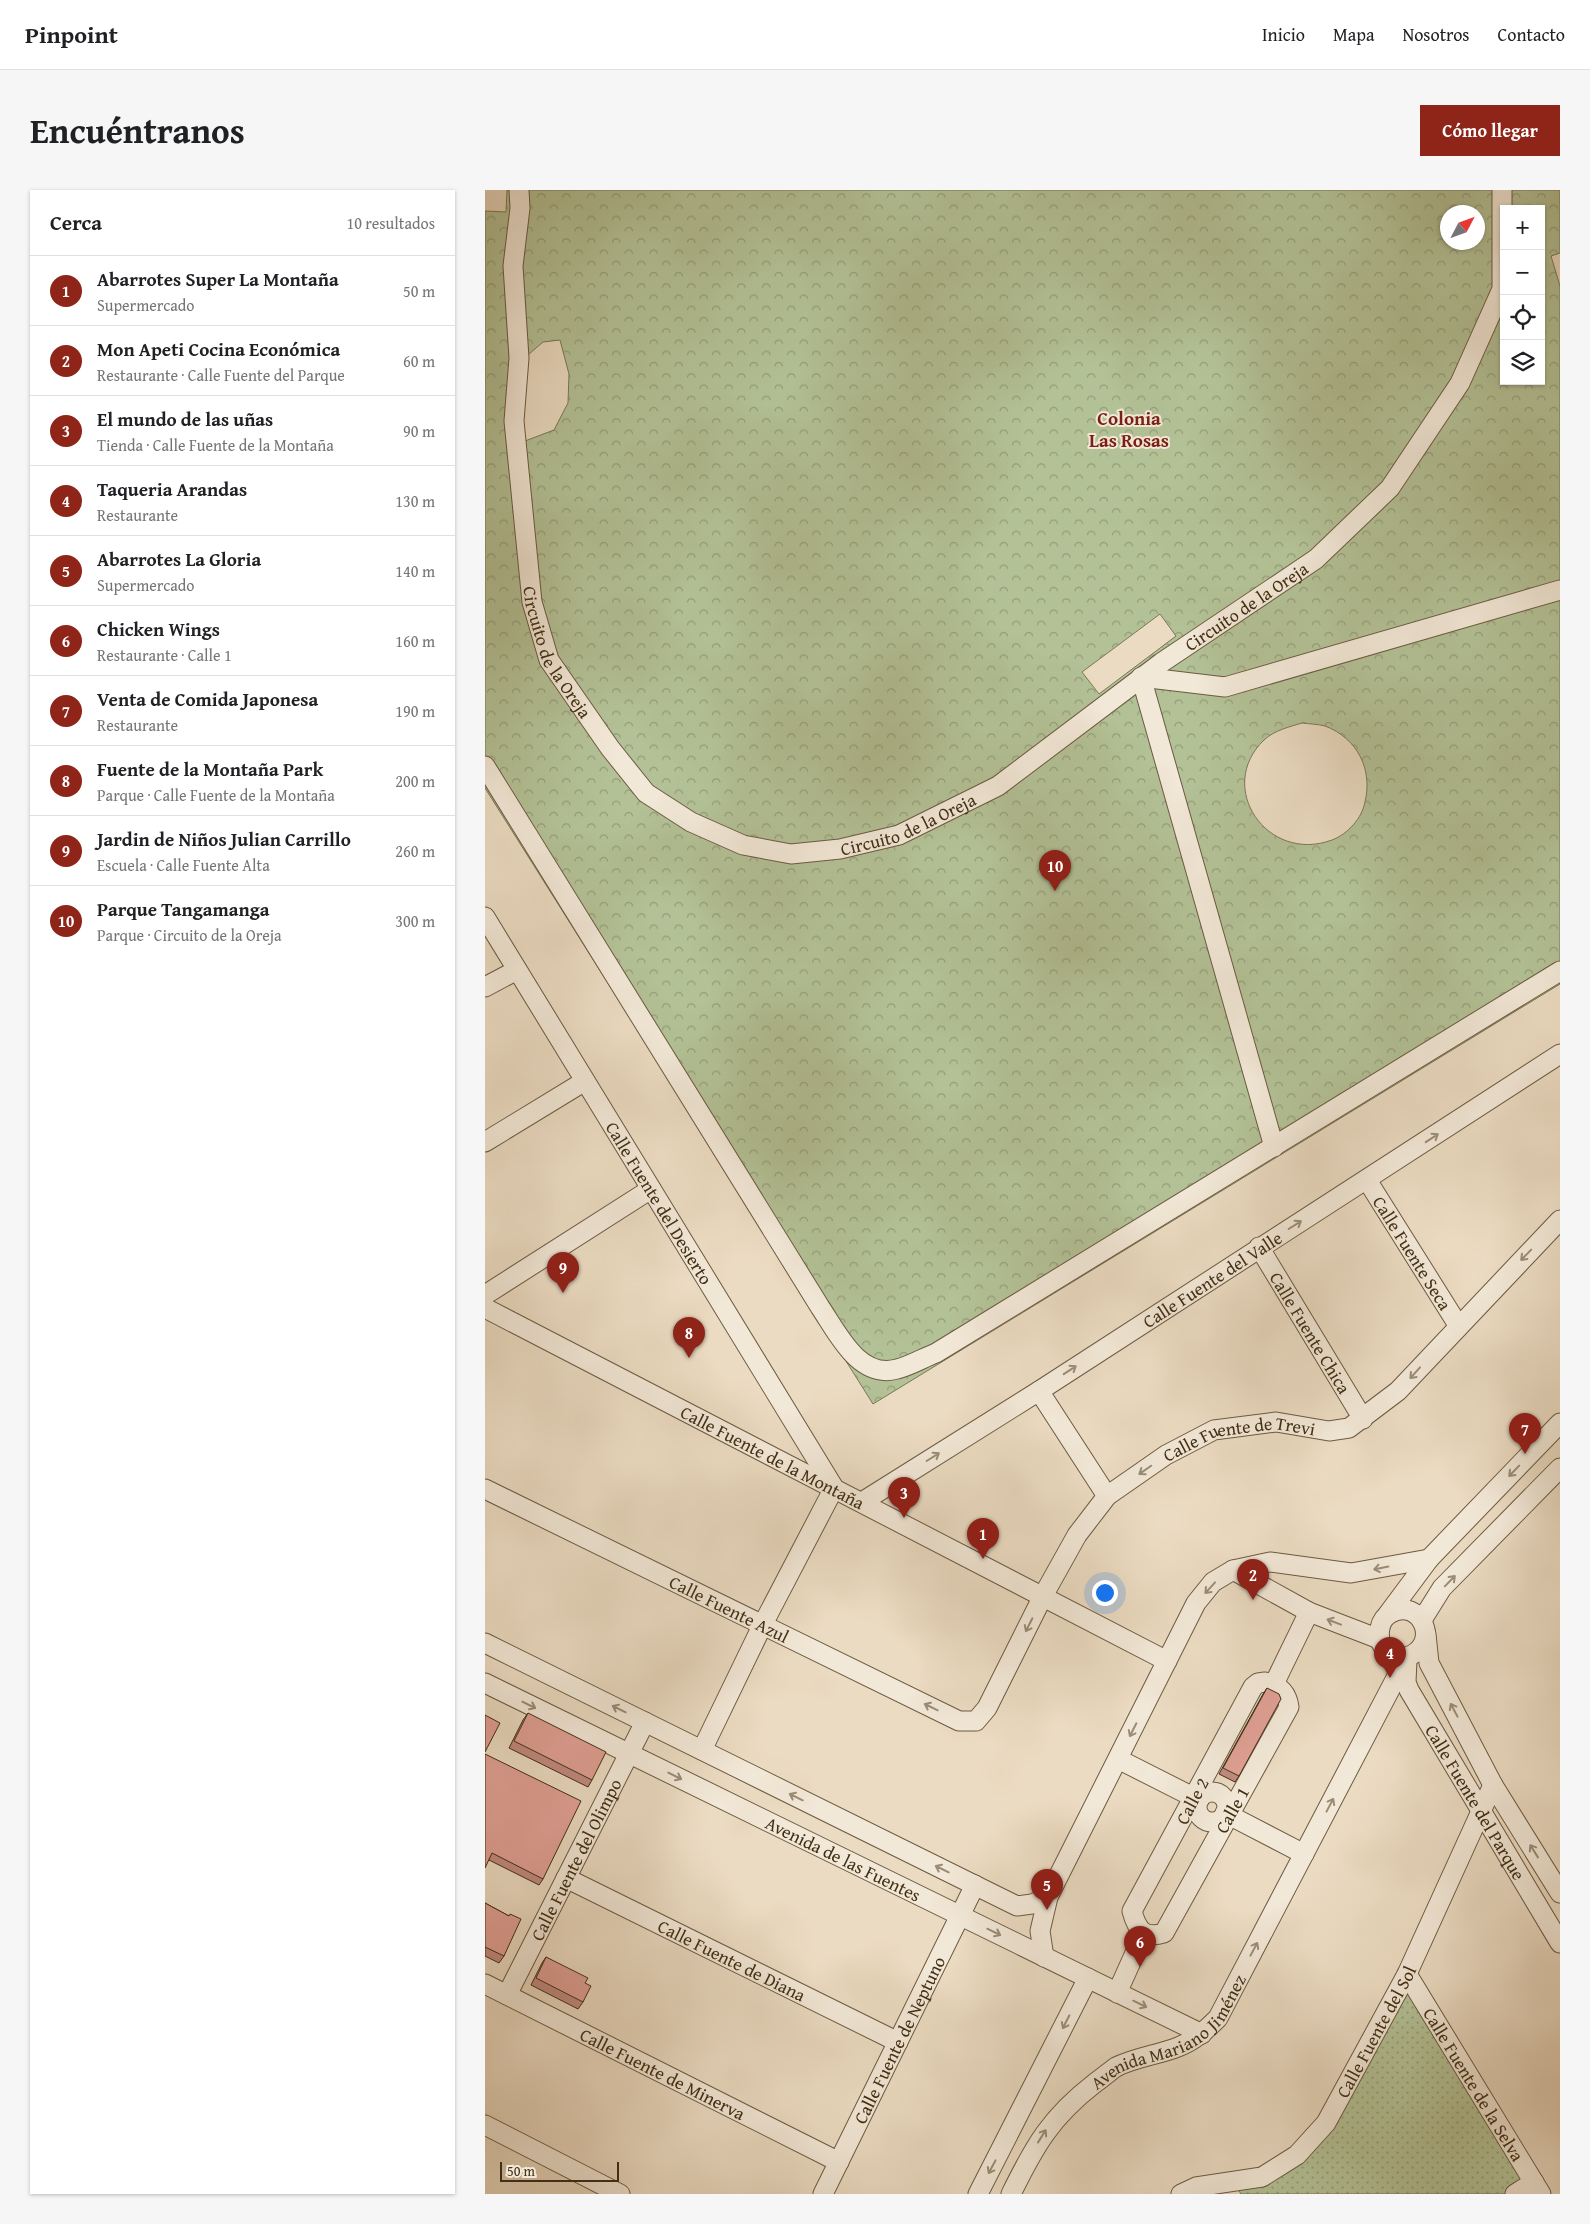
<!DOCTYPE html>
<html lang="es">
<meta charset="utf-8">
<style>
body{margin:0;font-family:"Gentium Book Plus",serif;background:#f6f6f6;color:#202124}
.controls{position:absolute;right:15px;top:15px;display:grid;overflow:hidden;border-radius:0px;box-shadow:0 1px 4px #0004}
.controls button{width:45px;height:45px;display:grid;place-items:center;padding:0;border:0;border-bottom:1px solid #e0e0e0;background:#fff;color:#202124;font:25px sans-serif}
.compass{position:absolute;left:955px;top:15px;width:45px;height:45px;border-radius:50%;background:#fff;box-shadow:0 1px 4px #0004;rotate:49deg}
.scale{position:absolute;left:15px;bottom:12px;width:119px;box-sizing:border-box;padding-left:5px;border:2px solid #412f16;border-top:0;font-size:14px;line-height:18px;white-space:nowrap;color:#412f16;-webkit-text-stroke:4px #f2e8d7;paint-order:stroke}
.you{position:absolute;left:619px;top:1402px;width:18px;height:18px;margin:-12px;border:4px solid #fff;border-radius:50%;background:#1a73e8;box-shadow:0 0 0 8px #1a73e833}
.badge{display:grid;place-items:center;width:32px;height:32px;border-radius:50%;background:#8f2418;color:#fff;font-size:16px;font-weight:700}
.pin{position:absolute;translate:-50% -41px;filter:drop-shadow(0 1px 2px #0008)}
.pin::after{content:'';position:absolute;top:26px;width:18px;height:15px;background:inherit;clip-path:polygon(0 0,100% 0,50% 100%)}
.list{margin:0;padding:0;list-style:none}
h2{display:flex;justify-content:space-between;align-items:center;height:65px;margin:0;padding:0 20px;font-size:21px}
h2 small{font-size:16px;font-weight:400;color:#757577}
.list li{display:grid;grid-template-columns:32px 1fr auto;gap:15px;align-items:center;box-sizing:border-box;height:70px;padding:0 20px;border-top:1px solid #e0e0e0}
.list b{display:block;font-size:19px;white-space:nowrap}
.list p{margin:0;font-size:16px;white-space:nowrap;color:#757577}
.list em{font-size:16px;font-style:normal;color:#757577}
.icon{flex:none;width:28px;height:28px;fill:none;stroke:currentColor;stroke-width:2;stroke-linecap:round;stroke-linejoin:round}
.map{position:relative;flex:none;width:1075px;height:2004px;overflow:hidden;border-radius:0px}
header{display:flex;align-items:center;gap:30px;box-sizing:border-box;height:70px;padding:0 25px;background:#fff;border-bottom:1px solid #e0e0e0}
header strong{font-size:24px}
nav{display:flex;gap:28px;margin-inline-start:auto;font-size:18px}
.intro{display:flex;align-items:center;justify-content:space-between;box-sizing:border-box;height:120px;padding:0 30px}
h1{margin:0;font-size:35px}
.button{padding:12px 22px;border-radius:0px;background:#8f2418;color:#fff;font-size:18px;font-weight:700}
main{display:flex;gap:30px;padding:0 30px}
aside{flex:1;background:#fff;border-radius:0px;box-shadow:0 1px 4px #0004}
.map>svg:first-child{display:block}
.grass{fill:url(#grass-dots);stroke:#7a7856}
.forest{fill:url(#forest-crowns);stroke:#7a7856;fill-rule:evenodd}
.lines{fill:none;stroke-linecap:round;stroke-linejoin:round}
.minor-casing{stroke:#6c5a41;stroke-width:21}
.minor{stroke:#f2e8d7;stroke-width:19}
.wall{fill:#c18a80;stroke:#412f16}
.building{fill:#e0a095;stroke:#412f16}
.oneway{stroke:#9a8c76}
.labels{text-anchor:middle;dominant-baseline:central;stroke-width:4;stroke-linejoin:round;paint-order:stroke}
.street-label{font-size:18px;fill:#412f16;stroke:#f2e8d7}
.neighbourhood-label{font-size:19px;font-weight:bold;fill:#7a1f14;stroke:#f2e8d7}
</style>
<header>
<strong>Pinpoint</strong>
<nav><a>Inicio</a><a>Mapa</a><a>Nosotros</a><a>Contacto</a></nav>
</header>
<div class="intro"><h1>Encuéntranos</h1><a class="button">Cómo llegar</a></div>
<main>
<aside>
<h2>Cerca<small>10 resultados</small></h2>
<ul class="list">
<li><span class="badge">1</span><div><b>Abarrotes Super La Montaña</b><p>Supermercado</p></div><em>50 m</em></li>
<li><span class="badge">2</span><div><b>Mon Apeti Cocina Económica</b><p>Restaurante · Calle Fuente del Parque</p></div><em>60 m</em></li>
<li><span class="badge">3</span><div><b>El mundo de las uñas</b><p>Tienda · Calle Fuente de la Montaña</p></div><em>90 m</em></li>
<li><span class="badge">4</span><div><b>Taqueria Arandas</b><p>Restaurante</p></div><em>130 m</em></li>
<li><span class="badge">5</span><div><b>Abarrotes La Gloria</b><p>Supermercado</p></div><em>140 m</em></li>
<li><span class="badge">6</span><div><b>Chicken Wings</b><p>Restaurante · Calle 1</p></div><em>160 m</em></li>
<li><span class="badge">7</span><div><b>Venta de Comida Japonesa</b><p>Restaurante</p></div><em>190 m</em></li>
<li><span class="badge">8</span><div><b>Fuente de la Montaña Park</b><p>Parque · Calle Fuente de la Montaña</p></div><em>200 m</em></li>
<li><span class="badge">9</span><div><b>Jardin de Niños Julian Carrillo</b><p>Escuela · Calle Fuente Alta</p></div><em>260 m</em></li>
<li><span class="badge">10</span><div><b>Parque Tangamanga</b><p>Parque · Circuito de la Oreja</p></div><em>300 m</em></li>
</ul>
</aside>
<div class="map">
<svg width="1075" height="2004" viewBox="0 0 1075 2004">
<defs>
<pattern id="grass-dots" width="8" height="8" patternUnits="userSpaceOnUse" patternTransform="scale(1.25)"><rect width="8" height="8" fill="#b3c196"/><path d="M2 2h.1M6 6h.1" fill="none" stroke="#939d79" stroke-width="1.8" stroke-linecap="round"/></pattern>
<pattern id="forest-crowns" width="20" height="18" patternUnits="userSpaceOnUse" patternTransform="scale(1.25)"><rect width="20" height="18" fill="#b3c196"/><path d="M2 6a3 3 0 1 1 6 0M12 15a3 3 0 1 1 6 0" fill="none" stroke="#939d79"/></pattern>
</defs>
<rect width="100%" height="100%" fill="#ebdbc2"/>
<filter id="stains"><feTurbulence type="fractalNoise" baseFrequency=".004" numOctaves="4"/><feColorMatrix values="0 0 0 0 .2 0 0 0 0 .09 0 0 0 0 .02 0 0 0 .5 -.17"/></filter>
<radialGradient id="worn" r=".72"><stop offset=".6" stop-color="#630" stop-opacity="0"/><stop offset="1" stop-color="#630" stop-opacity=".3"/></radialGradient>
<polygon class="grass" points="922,1784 1049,1992 1030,2004 756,2004 749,1993 812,1965"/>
<path class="forest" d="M22 0H1075V63L1066 66 1075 96V794L388 1214 0 598V21L21 22ZM1019 19H1056V191H1019ZM962 22H992V52H962ZM75 150 84 184 83 213 69 240 40 251 35 234 37 170 58 152ZM675 424 691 446 614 504 597 482ZM817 533C824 534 833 534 840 536 872 548 888 579 880 612 877 628 863 644 847 650 782 674 730 597 779 550 790 540 804 537 817 533Z"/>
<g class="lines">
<g class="minor-casing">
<g id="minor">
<path id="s1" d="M34 0 35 18 28 76 34 168 29 231 47 412 64 470 125 558 161 603 206 632 258 655 306 664 355 659 414 645 513 596 676 473 831 369 905 298 975 193 1017 99V0"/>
<path d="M0 576 335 1117C352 1142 374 1190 412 1179 425 1176 438 1168 451 1163L1075 781"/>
<path id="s2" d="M0 727 349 1298 278 1434 217 1560"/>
<polyline points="0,797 32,780"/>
<polyline points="0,952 100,891"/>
<polyline points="789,957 656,487 740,497 1075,400"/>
<path id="s3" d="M882 990 973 1135"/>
<path id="s4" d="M774 1057 878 1229"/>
<polyline points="0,1105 166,999"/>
<path id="s5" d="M0 1118 682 1471"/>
<polyline points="554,1201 622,1306"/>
<path id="s6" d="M0 1299 474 1531H491L502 1518 558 1406 592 1345 622 1306 681 1265 729 1240 791 1232 844 1241 864 1238 913 1201 1075 1030"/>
<path id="s7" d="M377 1312 554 1201 1075 864"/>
<polyline points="748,1380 824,1422 894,1449"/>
<polyline points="903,1424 944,1369 1075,1233"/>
<polyline points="937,1430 957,1398 1075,1278"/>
<polyline points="941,1444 944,1473 1008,1595 1075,1703"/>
<polyline points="0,1453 532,1716 547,1714 563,1707"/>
<path id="s8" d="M922 1470 921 1492 924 1500 1075 1753"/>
<path d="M780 1492C794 1495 802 1502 804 1517L679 1743C659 1749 652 1740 647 1721L768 1497 773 1493Z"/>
<path id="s9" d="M0 1493 717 1844"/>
<polyline points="789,1494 824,1422"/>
<polyline points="633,1569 714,1610"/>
<circle cx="727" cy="1617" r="15"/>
<polyline points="740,1623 819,1664"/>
<path id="s10" d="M81 1688 413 1852"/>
<polyline points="559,1767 555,1741 563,1707 711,1413 728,1392 748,1380 785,1372 866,1383 944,1369"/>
<path id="s11" d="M922 1784 1056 2004"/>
<path id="s12" d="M0 1794 354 1972"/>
<polyline points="632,1803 659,1743"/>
<path id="s13" d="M22 1805 160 1532"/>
<polyline points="0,1935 135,2004"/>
<path id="s14" d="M338 2004 490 1695"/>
<polyline points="493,2004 603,1788"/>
<path id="s15" d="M526 2004C550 1955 566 1927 610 1893 617 1888 624 1882 631 1877 651 1867 673 1865 693 1857 709 1851 721 1840 733 1828L922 1467C958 1454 935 1407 906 1423 900 1426 896 1432 895 1438 891 1456 905 1467 922 1467"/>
<path id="s16" d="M696 2004 711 1997 777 1987 812 1965 841 1933 922 1784 1008 1595"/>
<polyline points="1030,2004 1049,1992"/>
</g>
</g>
<use href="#minor" class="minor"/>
</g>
<g class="wall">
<polygon points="782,1498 754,1586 750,1592 734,1584 778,1504"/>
<polygon points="43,1523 107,1590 103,1597 24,1558 38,1530"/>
<polygon points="0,1564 58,1689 54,1695 4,1670"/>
<polygon points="0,1713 24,1726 19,1766 14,1773 0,1766"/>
<polygon points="61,1767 100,1793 98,1812 93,1819 46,1795 57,1773"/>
</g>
<g class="building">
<polygon points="782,1498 794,1504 796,1509 754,1586 738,1578"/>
<polygon points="43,1523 121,1562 107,1590 29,1551"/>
<polygon points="0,1525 15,1533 0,1562"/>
<polygon points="0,1564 96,1611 58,1689 7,1663 0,1678"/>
<polygon points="0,1713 24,1726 25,1724 36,1729 19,1766 0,1757"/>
<polygon points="61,1767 103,1788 100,1793 106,1796 98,1812 51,1788"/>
</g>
<defs><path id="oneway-shaft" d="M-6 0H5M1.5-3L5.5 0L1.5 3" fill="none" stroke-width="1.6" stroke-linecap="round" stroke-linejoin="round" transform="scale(1.25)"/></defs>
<g class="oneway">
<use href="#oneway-shaft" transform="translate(947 948) rotate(-33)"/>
<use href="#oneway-shaft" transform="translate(810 1035) rotate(-32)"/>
<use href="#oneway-shaft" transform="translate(1041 1065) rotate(134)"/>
<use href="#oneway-shaft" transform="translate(585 1180) rotate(-33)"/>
<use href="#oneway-shaft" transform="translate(930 1183) rotate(132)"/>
<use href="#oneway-shaft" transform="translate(448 1267) rotate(-32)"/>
<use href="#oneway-shaft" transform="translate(660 1280) rotate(145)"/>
<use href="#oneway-shaft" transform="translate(1029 1281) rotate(134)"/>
<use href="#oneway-shaft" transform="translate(896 1378) rotate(169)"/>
<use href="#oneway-shaft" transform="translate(965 1391) rotate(-46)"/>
<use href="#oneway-shaft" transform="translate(725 1398) rotate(132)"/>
<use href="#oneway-shaft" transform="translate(849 1432) rotate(-159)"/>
<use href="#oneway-shaft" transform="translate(544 1435) rotate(117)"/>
<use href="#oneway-shaft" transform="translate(44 1515) rotate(26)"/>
<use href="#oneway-shaft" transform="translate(446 1517) rotate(-154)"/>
<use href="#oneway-shaft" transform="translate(134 1519) rotate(-154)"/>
<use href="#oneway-shaft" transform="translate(969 1520) rotate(-118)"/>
<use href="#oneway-shaft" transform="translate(648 1540) rotate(117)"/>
<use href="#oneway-shaft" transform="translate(190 1586) rotate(26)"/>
<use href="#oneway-shaft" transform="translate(311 1607) rotate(-154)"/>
<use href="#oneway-shaft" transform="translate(845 1615) rotate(-62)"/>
<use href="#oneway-shaft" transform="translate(1049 1661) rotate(-122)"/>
<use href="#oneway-shaft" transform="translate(457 1679) rotate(-154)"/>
<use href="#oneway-shaft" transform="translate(509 1742) rotate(26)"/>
<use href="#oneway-shaft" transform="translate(769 1759) rotate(-62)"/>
<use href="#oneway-shaft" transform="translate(655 1814) rotate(26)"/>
<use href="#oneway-shaft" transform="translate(581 1832) rotate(117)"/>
<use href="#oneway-shaft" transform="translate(557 1946) rotate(-58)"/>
<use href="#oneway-shaft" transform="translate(507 1977) rotate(118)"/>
</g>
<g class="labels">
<g class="street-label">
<text stroke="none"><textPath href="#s1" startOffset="1325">Circuito de la Oreja</textPath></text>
<text stroke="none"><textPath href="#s1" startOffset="470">Circuito de la Oreja</textPath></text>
<text stroke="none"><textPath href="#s1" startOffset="920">Circuito de la Oreja</textPath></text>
<text stroke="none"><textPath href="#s2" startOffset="335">Calle Fuente del Desierto</textPath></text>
<text stroke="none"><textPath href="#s3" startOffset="86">Calle Fuente Seca</textPath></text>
<text stroke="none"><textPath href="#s7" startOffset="415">Calle Fuente del Valle</textPath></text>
<text stroke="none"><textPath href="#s4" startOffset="100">Calle Fuente Chica</textPath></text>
<text stroke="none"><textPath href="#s6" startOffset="955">Calle Fuente de Trevi</textPath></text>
<text stroke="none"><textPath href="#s5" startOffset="324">Calle Fuente de la Montaña</textPath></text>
<text stroke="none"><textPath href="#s6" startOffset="272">Calle Fuente Azul</textPath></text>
<text transform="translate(707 1611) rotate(-62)">Calle 2</text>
<text stroke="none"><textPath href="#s8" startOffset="161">Calle Fuente del Parque</textPath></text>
<text transform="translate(747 1620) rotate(-61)">Calle 1</text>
<text stroke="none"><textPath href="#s13" startOffset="152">Calle Fuente del Olimpo</textPath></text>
<text stroke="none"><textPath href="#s9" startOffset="399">Avenida de las Fuentes</textPath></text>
<text stroke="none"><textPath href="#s10" startOffset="185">Calle Fuente de Diana</textPath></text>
<text stroke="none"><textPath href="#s15" startOffset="234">Avenida Mariano Jiménez</textPath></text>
<text stroke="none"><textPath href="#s16" startOffset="272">Calle Fuente del Sol</textPath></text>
<text stroke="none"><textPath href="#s14" startOffset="172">Calle Fuente de Neptuno</textPath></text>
<text stroke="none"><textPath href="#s12" startOffset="199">Calle Fuente de Minerva</textPath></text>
<text stroke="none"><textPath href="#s11" startOffset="129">Calle Fuente de la Selva</textPath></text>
</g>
<g class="neighbourhood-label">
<text x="644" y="228">Colonia<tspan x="644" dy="22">Las Rosas</tspan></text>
</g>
</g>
<rect width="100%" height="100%" filter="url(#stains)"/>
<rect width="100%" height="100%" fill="url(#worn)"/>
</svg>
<div class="controls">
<button>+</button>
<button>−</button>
<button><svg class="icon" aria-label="locate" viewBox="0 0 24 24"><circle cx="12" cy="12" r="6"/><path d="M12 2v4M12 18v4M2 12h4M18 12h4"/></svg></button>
<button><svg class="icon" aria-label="layers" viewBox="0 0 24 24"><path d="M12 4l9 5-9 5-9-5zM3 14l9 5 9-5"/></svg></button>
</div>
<svg class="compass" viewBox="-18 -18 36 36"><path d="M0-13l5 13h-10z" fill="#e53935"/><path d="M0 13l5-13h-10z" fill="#757577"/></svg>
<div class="scale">50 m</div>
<div class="you"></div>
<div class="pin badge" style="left:498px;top:1369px">1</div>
<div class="pin badge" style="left:768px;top:1410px">2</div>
<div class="pin badge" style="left:419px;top:1328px">3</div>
<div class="pin badge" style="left:905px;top:1488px">4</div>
<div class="pin badge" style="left:562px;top:1720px">5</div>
<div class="pin badge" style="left:655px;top:1777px">6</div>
<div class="pin badge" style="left:1040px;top:1264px">7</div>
<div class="pin badge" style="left:204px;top:1168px">8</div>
<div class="pin badge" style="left:78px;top:1103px">9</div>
<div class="pin badge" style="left:570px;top:701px">10</div>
</div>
</main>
